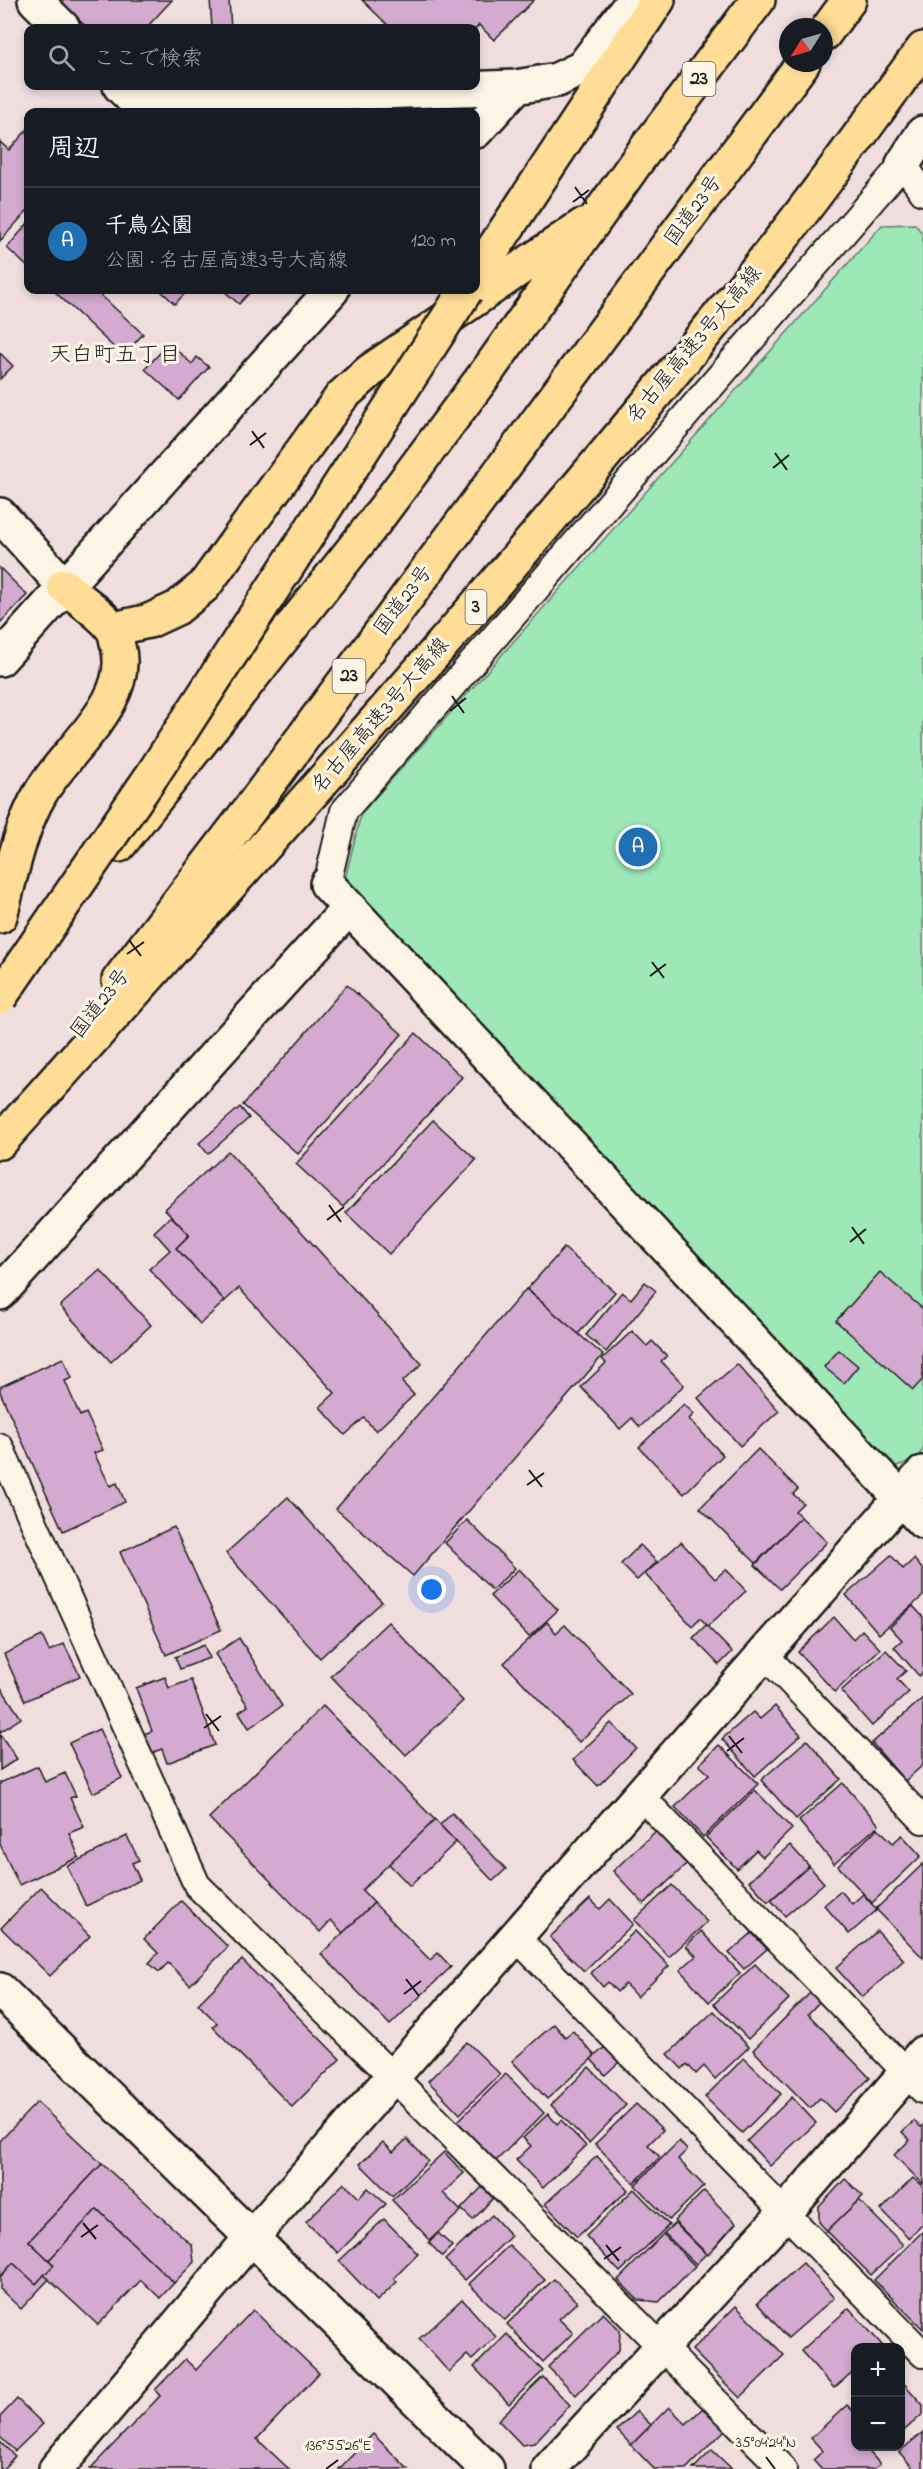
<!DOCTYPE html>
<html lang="ja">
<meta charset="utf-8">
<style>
body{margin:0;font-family:"Indie Flower","Klee One",sans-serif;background:#20242c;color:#f1f3f6}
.controls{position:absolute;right:18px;bottom:18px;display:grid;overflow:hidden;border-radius:12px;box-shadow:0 3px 9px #0003}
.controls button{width:54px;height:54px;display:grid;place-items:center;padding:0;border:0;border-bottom:2px solid #363941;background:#171b24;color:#f1f3f6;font:30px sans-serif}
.compass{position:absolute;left:779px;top:18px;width:54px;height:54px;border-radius:50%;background:#171b24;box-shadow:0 3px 9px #0003;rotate:233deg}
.you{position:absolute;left:432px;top:1590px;width:21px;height:21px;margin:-15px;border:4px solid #fff;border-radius:50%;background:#1a73e8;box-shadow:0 0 0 9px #1a73e833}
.badge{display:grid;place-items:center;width:39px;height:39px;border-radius:50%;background:#1f6fb2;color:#fff;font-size:20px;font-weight:700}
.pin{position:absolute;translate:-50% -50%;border:3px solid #fff;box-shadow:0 2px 6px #0006}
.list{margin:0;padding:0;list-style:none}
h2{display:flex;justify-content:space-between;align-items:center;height:78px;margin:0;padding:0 24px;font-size:26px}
h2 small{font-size:20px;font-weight:400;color:#9ea1a6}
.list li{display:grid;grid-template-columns:39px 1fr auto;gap:18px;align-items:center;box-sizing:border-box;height:108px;padding:0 24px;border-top:2px solid #363941}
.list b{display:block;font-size:22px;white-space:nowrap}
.list p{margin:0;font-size:20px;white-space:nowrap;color:#9ea1a6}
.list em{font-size:20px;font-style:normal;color:#9ea1a6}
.icon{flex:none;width:33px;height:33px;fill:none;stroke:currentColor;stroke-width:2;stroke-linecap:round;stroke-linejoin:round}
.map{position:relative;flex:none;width:923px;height:2469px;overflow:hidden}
.search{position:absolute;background:#171b24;box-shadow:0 3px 9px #0003;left:24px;top:24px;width:456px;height:66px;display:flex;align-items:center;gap:15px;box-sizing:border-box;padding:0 21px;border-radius:12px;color:#9ea1a6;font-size:22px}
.panel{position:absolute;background:#171b24;box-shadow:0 3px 9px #0003;left:24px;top:108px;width:456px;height:186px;border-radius:12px}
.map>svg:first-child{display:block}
.green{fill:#9ee8b7;stroke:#5d826a;stroke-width:1.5}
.building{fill:#d4aad0;stroke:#1c1c1c;stroke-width:1.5}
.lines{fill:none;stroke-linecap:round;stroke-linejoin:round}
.lane-casing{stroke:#1c1c1c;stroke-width:30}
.street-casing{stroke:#1c1c1c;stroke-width:38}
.secondary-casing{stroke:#1c1c1c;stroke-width:38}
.highway-casing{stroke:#1c1c1c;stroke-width:38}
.lane{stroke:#fcf5e5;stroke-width:26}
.street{stroke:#fcf5e5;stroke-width:33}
.secondary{stroke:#fcf5e5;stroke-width:33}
.highway{stroke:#ffdd96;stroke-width:33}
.highway-bridge-casing{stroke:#1c1c1c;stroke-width:38;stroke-linecap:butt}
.highway-bridge{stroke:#ffdd96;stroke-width:33}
.ticks{fill:none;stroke:#1c1c1c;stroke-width:2}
.labels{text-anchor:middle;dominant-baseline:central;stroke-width:6;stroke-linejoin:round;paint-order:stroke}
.shield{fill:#fcf5e5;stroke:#5f5d58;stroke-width:1.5}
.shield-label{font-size:20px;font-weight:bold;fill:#1c1c1c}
.street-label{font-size:21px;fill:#1c1c1c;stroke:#fcf5e5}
.neighbourhood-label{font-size:22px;fill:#1c1c1c;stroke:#fcf5e5}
.ticks-label{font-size:15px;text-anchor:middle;fill:#1c1c1c;stroke:#fcf5e5;stroke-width:6;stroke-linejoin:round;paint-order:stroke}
</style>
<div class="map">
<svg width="923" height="2469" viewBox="0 0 923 2469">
<rect width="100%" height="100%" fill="#f0dedf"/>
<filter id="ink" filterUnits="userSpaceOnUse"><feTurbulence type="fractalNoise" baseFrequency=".0167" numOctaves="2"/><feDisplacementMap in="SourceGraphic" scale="12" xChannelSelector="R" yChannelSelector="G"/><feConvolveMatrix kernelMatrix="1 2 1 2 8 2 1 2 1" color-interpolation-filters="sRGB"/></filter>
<g filter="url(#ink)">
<polygon class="green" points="915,224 923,235 923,1450 914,1461 889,1468 345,879 361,814 882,225"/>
<g class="building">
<polygon points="64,0 172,0 146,28 88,28 60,4"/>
<polygon points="210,0 229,0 231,28 212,28"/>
<polygon points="362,0 534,0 494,40 479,25 476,29 391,28"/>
<polygon points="28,129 28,210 0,241 0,142 9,150"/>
<polygon points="28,223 28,267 7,248"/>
<polygon points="53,290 95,290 143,334 123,356"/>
<polygon points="160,290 188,290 175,304"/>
<polygon points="223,290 252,290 239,304"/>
<polygon points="169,343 192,364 197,357 209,367 179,400 145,369"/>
<polygon points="0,353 13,366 0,379"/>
<polygon points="0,568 27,595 0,623"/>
<polygon points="347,985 402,1034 298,1154 243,1105"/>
<polygon points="416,1033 462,1077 343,1207 296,1164"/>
<polygon points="240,1107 249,1118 208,1154 199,1143"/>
<polygon points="433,1120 476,1160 389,1254 346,1213"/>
<polygon points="228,1151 422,1364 402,1382 414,1395 376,1431 364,1418 345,1435 320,1407 335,1393 239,1288 225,1301 176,1248 189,1235 165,1209"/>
<polygon points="171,1216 189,1235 176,1248 225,1301 200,1324 149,1269 170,1250 154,1232"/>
<polygon points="564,1248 615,1292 578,1334 527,1289"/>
<polygon points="100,1270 151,1325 111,1362 60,1306"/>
<polygon points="880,1272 923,1309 923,1379 913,1390 836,1321"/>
<polygon points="645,1282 656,1291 606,1352 586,1335 622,1292 631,1299"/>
<polygon points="526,1289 603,1355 413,1576 336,1509"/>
<polygon points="632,1331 647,1346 652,1341 667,1356 661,1361 684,1385 640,1427 632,1418 620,1429 581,1387 606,1363 602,1359"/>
<polygon points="839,1350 858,1366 844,1383 824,1367"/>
<polygon points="63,1358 72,1378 65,1381 80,1416 86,1413 103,1450 94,1453 110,1486 117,1483 125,1502 63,1531 0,1392 0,1387"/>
<polygon points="737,1364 779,1411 740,1446 698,1398"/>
<polygon points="684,1404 694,1414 689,1419 723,1455 684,1494 639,1447"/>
<polygon points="758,1449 798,1489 793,1494 803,1503 795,1511 801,1517 756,1563 700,1508"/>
<polygon points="288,1497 382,1602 320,1658 226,1553"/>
<polygon points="801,1517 827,1542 780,1589 755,1565"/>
<polygon points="467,1520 515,1568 492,1590 445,1543"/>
<polygon points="174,1527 221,1630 166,1655 120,1552"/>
<polygon points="681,1542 715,1579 726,1569 746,1591 708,1626 700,1618 692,1626 645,1574"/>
<polygon points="640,1545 657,1562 637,1580 621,1564"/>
<polygon points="891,1555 903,1569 914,1559 923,1570 923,1596 879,1634 846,1595"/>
<polygon points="519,1569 558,1610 529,1637 490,1596"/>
<polygon points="913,1606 923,1617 923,1672 919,1676 894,1647 902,1640 890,1627"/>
<polygon points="834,1617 853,1639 862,1630 880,1649 835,1692 798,1652"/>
<polygon points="388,1622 463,1701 406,1755 331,1676"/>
<polygon points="547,1622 556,1633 565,1625 631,1694 579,1742 504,1663"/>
<polygon points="706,1625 732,1652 719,1665 693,1638"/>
<polygon points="42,1636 49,1651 64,1644 80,1676 25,1701 4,1654"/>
<polygon points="239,1638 282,1706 249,1728 239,1712 248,1706 215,1654"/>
<polygon points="204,1645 209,1658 180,1669 175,1657"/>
<polygon points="886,1650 906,1671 897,1679 909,1692 872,1726 841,1691"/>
<polygon points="165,1677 169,1688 191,1680 215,1745 167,1763 162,1749 151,1753 144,1734 152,1731 136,1688"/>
<polygon points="0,1686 21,1718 0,1732"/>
<polygon points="923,1698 923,1765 905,1781 872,1743"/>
<polygon points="323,1706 435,1820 362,1890 374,1903 343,1933 331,1920 320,1932 209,1818"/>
<polygon points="775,1706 801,1735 755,1776 722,1739 753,1712 760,1719"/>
<polygon points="611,1723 636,1748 598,1786 573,1760"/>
<polygon points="99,1729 122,1778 93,1793 69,1743"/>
<polygon points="0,1734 17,1759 0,1770"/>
<polygon points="807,1740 841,1779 796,1819 761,1780"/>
<polygon points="719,1745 758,1784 703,1837 675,1807 709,1774 699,1765"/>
<polygon points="38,1766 45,1782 65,1773 76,1796 70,1798 84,1827 69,1833 79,1857 19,1885 0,1844 0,1783"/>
<polygon points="843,1783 879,1825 834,1864 799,1821"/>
<polygon points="755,1790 792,1829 763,1857 756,1850 737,1869 706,1837"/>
<polygon points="452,1813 506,1869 493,1881 440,1825"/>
<polygon points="435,1820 456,1842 410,1886 389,1864"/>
<polygon points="878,1828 893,1843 902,1835 921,1856 872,1903 838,1866"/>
<polygon points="657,1830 688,1863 644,1904 613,1871"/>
<polygon points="127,1836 139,1860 132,1863 140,1880 86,1906 67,1866"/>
<polygon points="790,1845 809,1866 768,1902 749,1881"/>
<polygon points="923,1864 923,1958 876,1909"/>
<polygon points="809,1866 824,1883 785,1916 771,1900"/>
<polygon points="672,1885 707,1922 669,1957 634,1920"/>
<polygon points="41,1887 90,1936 50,1976 1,1928"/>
<polygon points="841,1891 852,1904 863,1894 877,1910 849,1934 824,1905"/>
<polygon points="590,1899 600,1909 610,1899 633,1924 584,1971 550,1937"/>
<polygon points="181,1901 228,1947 190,1985 168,1963 159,1972 149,1963 158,1953 144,1939"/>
<polygon points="374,1903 430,1960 438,1953 451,1967 390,2025 321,1954"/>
<polygon points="635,1931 669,1966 637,1997 625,1984 617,1992 608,1982 603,1987 591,1973"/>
<polygon points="701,1931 740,1973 709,2002 680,1970 696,1956 686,1946"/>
<polygon points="877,1931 904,1960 862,1997 836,1968"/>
<polygon points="752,1933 767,1949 744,1969 729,1953"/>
<polygon points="242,1960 340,2059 292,2107 213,2027 217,2023 198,2004"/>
<polygon points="755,1964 789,1999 748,2039 714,2004"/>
<polygon points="811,1992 820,2001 808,2014 870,2078 834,2112 820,2098 810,2108 753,2050"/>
<polygon points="714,2011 749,2047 715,2079 704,2066 696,2074 687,2064 682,2069 668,2054"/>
<polygon points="554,2024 565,2037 573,2031 595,2056 547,2099 512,2061"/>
<polygon points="467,2042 500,2074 460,2114 428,2081"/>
<polygon points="605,2047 619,2062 605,2075 591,2059"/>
<polygon points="744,2058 781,2094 742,2133 705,2097"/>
<polygon points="589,2067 626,2105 589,2143 551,2105"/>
<polygon points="506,2074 544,2113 496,2161 457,2122"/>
<polygon points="792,2097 816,2123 770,2166 747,2141"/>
<polygon points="37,2102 102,2164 29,2241 54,2265 36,2284 13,2263 0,2277 0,2141"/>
<polygon points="636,2104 663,2130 648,2145 660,2157 634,2183 595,2144"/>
<polygon points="548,2114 557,2124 561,2120 586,2146 543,2188 516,2160 531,2146 523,2138"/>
<polygon points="914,2121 921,2127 923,2125 923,2184 894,2155 910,2140 902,2132"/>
<polygon points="407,2139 428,2161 392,2196 360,2164 383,2142 393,2152"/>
<polygon points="679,2141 687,2150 678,2159 704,2186 669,2220 635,2185"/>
<polygon points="444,2152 464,2173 443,2193 461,2211 430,2240 392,2200"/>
<polygon points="597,2156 628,2190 577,2237 545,2204"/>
<polygon points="102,2164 192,2245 194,2262 174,2283 97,2209 49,2260 29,2241"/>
<polygon points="913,2178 923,2187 923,2224 909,2238 881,2210"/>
<polygon points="845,2179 863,2196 827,2231 819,2222 819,2207"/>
<polygon points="344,2183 359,2198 368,2188 386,2204 338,2253 306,2222"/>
<polygon points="482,2187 493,2198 473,2220 461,2209"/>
<polygon points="634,2189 669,2225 620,2272 586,2236"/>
<polygon points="704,2191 736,2223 708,2255 674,2221"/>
<polygon points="859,2200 903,2245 871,2275 827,2231"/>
<polygon points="97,2209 174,2283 160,2298 141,2280 98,2325 44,2275 54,2265 49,2260"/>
<polygon points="492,2215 511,2236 465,2280 445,2260"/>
<polygon points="384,2219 418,2254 394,2278 397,2282 377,2301 339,2261"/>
<polygon points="675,2223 706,2254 696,2264 664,2233"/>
<polygon points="923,2231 923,2329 874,2280"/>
<polygon points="438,2233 452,2246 442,2256 429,2243"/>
<polygon points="663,2234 695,2266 659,2302 638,2300 618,2280"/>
<polygon points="509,2245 545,2280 505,2320 469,2284"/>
<polygon points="13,2263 36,2284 44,2275 49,2279 21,2309 0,2289 0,2277"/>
<polygon points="803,2263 834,2298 788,2338 757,2303"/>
<polygon points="554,2279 577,2302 559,2319 573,2333 543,2362 507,2324"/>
<polygon points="462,2299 496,2337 472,2360 467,2355 449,2372 419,2339"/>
<polygon points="736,2306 784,2355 740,2398 692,2350"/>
<polygon points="849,2308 882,2345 879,2348 856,2348 856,2369 834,2388 801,2351"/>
<polygon points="253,2310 319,2373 257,2439 289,2469 90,2469 160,2396 155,2390 185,2359 196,2370"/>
<polygon points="603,2313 620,2330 619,2350 576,2395 548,2367"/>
<polygon points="507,2334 543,2371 509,2404 474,2367"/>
<polygon points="543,2377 570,2405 534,2443 522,2445 498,2420"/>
<polygon points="900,2379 923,2405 923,2414 900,2434"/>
<polygon points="17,2399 43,2424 15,2451 0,2437 0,2417"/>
<polygon points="847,2405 856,2414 856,2446 864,2446 880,2464 874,2469 821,2469 813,2460 823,2451 811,2438"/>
<polygon points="669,2407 686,2424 703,2408 725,2430 686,2469 654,2469 631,2445"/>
<polygon points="637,2411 651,2425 631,2445 617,2430"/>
<polygon points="923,2432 923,2469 914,2469 899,2452"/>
<polygon points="373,2434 408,2469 339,2469"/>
<polygon points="0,2442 15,2456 3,2469 0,2469"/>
<polygon points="712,2450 732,2469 693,2469"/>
</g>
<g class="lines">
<g class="lane-casing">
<g id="lane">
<polyline points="327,884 344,811 903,164 923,192"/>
<polyline points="0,1447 197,1885 393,2077 783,2469"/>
<polyline points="764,1654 923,1820"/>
<polyline points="639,1794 923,2090"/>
<polyline points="517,1938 923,2354"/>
</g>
</g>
<g class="street-casing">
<g id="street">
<polyline points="35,0 63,28"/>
<polyline points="120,86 135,101 516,87 557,80 582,68 634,0"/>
<polyline points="476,131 516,87"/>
<polyline points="903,164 923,133"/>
<polyline points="0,515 64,586"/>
<polyline points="0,659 332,290"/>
<polyline points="327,884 923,1522"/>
<polyline points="0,1293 349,908"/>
<polyline points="56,2469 251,2238 923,1473"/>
<polyline points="549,2469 785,2213 923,2053"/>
</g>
</g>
<g class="secondary-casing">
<polyline id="secondary" points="0,1990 487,2469"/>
</g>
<g class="highway-casing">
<g id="highway">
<polyline points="824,34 849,0"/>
<polyline points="476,275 658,0"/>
<polyline points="113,629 149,621 177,608 204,586 342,396 370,371 582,226"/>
<polyline points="119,845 373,524 489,369 639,158 758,0"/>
<path d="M0 916C10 879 20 828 40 794 66 749 133 702 118 646 116 640 116 633 112 628 103 615 77 597 64 586"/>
<polyline points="119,980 250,809 803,63"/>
<path d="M0 1142C259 853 520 565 763 262 819 193 870 120 923 49"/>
</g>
</g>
<use href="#lane" class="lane"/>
<use href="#street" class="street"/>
<use href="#secondary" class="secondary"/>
<use href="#highway" class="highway"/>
<g class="highway-bridge-casing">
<polyline id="highway-bridge" points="0,997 153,774 466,290"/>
</g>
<use href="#highway-bridge" class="highway-bridge"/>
</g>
</g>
<path class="ticks" d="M575 187 587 204M573 202 589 190M252 431 264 448M250 445 266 433M775 453 787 470M773 468 789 455M452 696 464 713M450 711 466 698M129 940 141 956M127 954 144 942M652 962 664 978M650 976 666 964M329 1205 341 1222M327 1220 344 1207M852 1227 864 1244M850 1242 866 1229M529 1470 542 1487M527 1485 544 1473M206 1714 219 1731M204 1728 221 1716M729 1736 742 1753M727 1751 744 1738M406 1979 419 1996M404 1994 421 1981M83 2223 96 2239M81 2237 98 2225M606 2245 619 2261M604 2259 621 2247M766 2457 775 2469M326 2469 338 2460"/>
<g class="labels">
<g class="shield">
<rect x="682.5" y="62" width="33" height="34" rx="4.5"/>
<rect x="465.5" y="590" width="21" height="34" rx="4.5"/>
<rect x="332.5" y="659" width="33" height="34" rx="4.5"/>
</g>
<g class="shield-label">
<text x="699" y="79">23</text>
<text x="476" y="607">3</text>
<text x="349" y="676">23</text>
</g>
<g class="street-label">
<text transform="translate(694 211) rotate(-54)">国道23号</text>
<text transform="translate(695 345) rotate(-50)">名古屋高速3号大高線</text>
<text transform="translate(404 601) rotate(-53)">国道23号</text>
<text transform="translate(381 716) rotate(-49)">名古屋高速3号大高線</text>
<text transform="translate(101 1004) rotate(-52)">国道23号</text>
</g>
<g class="neighbourhood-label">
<text x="115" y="356">天白町五丁目</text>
</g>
</g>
<g class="ticks-label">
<text x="766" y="2447">35°04'24"N</text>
<text x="338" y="2450">136°55'26"E</text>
</g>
</svg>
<div class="controls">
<button>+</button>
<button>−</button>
</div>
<svg class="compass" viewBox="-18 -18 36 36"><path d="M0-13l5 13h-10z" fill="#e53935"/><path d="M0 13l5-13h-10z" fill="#9ea1a6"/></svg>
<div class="you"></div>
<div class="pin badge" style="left:638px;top:847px">A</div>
<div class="search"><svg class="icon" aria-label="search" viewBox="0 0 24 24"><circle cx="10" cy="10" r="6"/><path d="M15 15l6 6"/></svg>ここで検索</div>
<section class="panel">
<h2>周辺<small></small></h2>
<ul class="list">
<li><span class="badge">A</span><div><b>千鳥公園</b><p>公園 · 名古屋高速3号大高線</p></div><em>120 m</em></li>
</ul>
</section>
</div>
